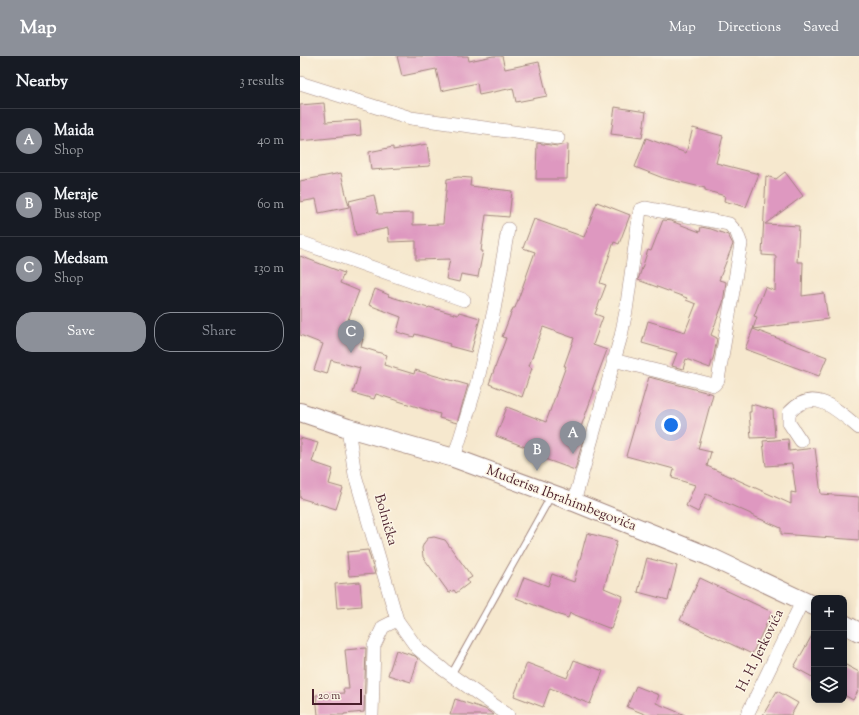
<!DOCTYPE html>
<meta charset="utf-8">
<style>
body{margin:0;font-family:"Sorts Mill Goudy",serif;background:#242831;color:#f1f3f6}
.controls{position:absolute;right:12px;bottom:12px;display:grid;overflow:hidden;border-radius:8px;box-shadow:0 2px 10px #0003}
.controls button{width:36px;height:36px;display:grid;place-items:center;padding:0;border:0;border-bottom:1px solid #363941;background:#171b24;color:#f1f3f6;font:20px sans-serif}
.scale{position:absolute;left:12px;bottom:10px;width:50px;box-sizing:border-box;padding-left:4px;border:2px solid #4a1f2b;border-top:0;font-size:11px;line-height:14px;white-space:nowrap;color:#4a1f2b;-webkit-text-stroke:3px #fcf5e5;paint-order:stroke}
.you{position:absolute;left:371px;top:369px;width:14px;height:14px;margin:-10px;border:3px solid #fff;border-radius:50%;background:#1a73e8;box-shadow:0 0 0 6px #1a73e833}
.badge{display:grid;place-items:center;width:26px;height:26px;border-radius:50%;background:#8c9099;color:#fff;font-size:13px;font-weight:700}
.pin{position:absolute;translate:-50% -33px;filter:drop-shadow(0 1px 2px #0008)}
.pin::after{content:'';position:absolute;top:21px;width:14px;height:12px;background:inherit;clip-path:polygon(0 0,100% 0,50% 100%)}
.list{margin:0;padding:0;list-style:none}
h2{display:flex;justify-content:space-between;align-items:center;height:52px;margin:0;padding:0 16px;font-size:17px}
h2 small{font-size:13px;font-weight:400;color:#9ea1a6}
.list li{display:grid;grid-template-columns:26px 1fr auto;gap:12px;align-items:center;box-sizing:border-box;height:64px;padding:0 16px;border-top:1px solid #363941}
.list b{display:block;font-size:15px;white-space:nowrap}
.list p{margin:0;font-size:13px;white-space:nowrap;color:#9ea1a6}
.list em{font-size:13px;font-style:normal;color:#9ea1a6}
.actions{display:flex;gap:8px;padding:12px 16px}
.actions a{flex:1;padding:9px 0;border:1px solid #8c9099;border-radius:16px;text-align:center;font-size:14px;color:#8c9099}
.actions .main{background:#8c9099;color:#fff}
.icon{flex:none;width:22px;height:22px;fill:none;stroke:currentColor;stroke-width:2;stroke-linecap:round;stroke-linejoin:round}
.map{position:relative;flex:none;width:559px;height:659px;overflow:hidden}
header{display:flex;align-items:center;gap:24px;box-sizing:border-box;height:56px;padding:0 20px;background:#8c9099;color:#fff}
header strong{font-size:19px}
nav{display:flex;gap:22px;margin-inline-start:auto;font-size:14px}
main{display:flex}
aside{flex:1;background:#171b24}
.map>svg:first-child{display:block}
.building{fill:#de98c0}
.lines{fill:none;stroke-linecap:round;stroke-linejoin:round}
.lane-casing{stroke:#a0847c;stroke-width:8}
.street-casing{stroke:#a0847c;stroke-width:14}
.secondary-casing{stroke:#a0847c;stroke-width:20}
.lane{stroke:#fff;stroke-width:6}
.street{stroke:#fff;stroke-width:13}
.secondary{stroke:#fff;stroke-width:18}
.labels{text-anchor:middle;dominant-baseline:central;stroke-width:3;stroke-linejoin:round;paint-order:stroke}
.street-label{font-size:14px;fill:#4a1f2b;stroke:#fcf5e5}
</style>
<header>
<strong>Map</strong>
<nav><a>Map</a><a>Directions</a><a>Saved</a></nav>
</header>
<main>
<aside>
<h2>Nearby<small>3 results</small></h2>
<ul class="list">
<li><span class="badge">A</span><div><b>Maida</b><p>Shop</p></div><em>40 m</em></li>
<li><span class="badge">B</span><div><b>Meraje</b><p>Bus stop</p></div><em>60 m</em></li>
<li><span class="badge">C</span><div><b>Medsam</b><p>Shop</p></div><em>130 m</em></li>
</ul>
<div class="actions"><a class="main">Save</a><a>Share</a></div>
</aside>
<div class="map">
<svg width="559" height="659" viewBox="0 0 559 659">
<rect width="100%" height="100%" fill="#fcf5e5"/>
<filter id="ink" filterUnits="userSpaceOnUse"><feTurbulence type="fractalNoise" baseFrequency=".025" numOctaves="2"/><feDisplacementMap in="SourceGraphic" scale="8" xChannelSelector="R" yChannelSelector="G"/><feConvolveMatrix kernelMatrix="1 2 1 2 8 2 1 2 1" color-interpolation-filters="sRGB"/></filter>
<filter id="wash" filterUnits="userSpaceOnUse"><feTurbulence type="fractalNoise" baseFrequency=".012" numOctaves="4" result="noise"/><feDisplacementMap in="SourceGraphic" scale="16" xChannelSelector="R" yChannelSelector="G"/><feGaussianBlur stdDeviation="0.9" result="paint"/><feColorMatrix in="noise" values="0 0 0 0 0 0 0 0 0 0 0 0 0 0 0 0 0 1.4 0 .05"/><feComposite in="paint" operator="in"/></filter>
<g filter="url(#wash)">
<rect width="100%" height="100%" fill="#f6e8ce"/>
<g id="blocks">
<g class="building">
<polygon points="97,0 168,0 169,5 193,0 202,0 205,13 239,6 247,40 216,46 213,32 179,39 177,27 141,35 136,13 102,20"/>
<polygon points="24,47 26,66 60,64 61,79 0,85 0,49"/>
<polygon points="315,51 346,56 342,82 311,78"/>
<polygon points="393,72 423,80 416,107 459,118 446,151 424,145 425,140 405,134 405,132 363,122 335,111 346,82 386,97"/>
<polygon points="237,87 257,90 268,88 267,123 236,123"/>
<polygon points="127,88 130,110 71,114 69,96 93,91 93,94"/>
<polygon points="485,116 503,140 465,168 499,170 497,206 503,206 502,240 524,237 528,263 453,273 457,261 454,260 465,231 475,235 476,200 462,199 466,120 476,123"/>
<polygon points="41,117 49,151 19,157 16,143 0,146 0,125"/>
<polygon points="158,121 171,122 170,130 212,135 209,161 186,159 181,195 183,195 178,221 161,218 159,226 146,223 150,203 116,204 116,185 89,186 88,172 56,179 49,145 74,139 78,158 113,157 113,169 143,168 147,123"/>
<polygon points="297,146 330,159 319,188 314,186 300,227 306,229 295,258 303,261 293,289 307,294 292,334 294,335 277,382 283,384 275,414 242,402 244,398 196,380 207,351 246,366 266,310 264,310 274,282 243,271 229,310 232,312 222,341 189,328 206,282 202,281 213,252 215,252 235,196 223,192 234,163 284,181"/>
<polygon points="363,164 371,165 400,176 401,171 411,173 428,179 433,188 419,224 426,226 423,247 411,279 417,282 414,299 410,312 386,303 383,313 372,310 377,297 342,287 348,265 385,276 396,248 386,244 387,242 338,224 348,194 351,195"/>
<polygon points="0,200 44,217 40,227 59,235 43,277 63,283 61,291 87,299 84,309 114,318 115,314 168,329 157,367 139,362 140,358 76,338 74,343 53,337 60,312 31,304 27,318 14,314 23,288 0,279"/>
<polygon points="75,233 89,239 88,240 128,252 129,251 158,259 159,256 180,262 171,296 149,290 150,288 115,278 114,281 97,276 101,261 69,249"/>
<polygon points="453,273 527,301 519,320 445,293"/>
<polygon points="349,321 413,338 398,393 411,396 407,410 491,448 491,436 496,437 492,408 466,410 463,385 488,383 489,395 515,392 521,438 559,441 559,484 481,478 481,472 451,459 451,458 406,438 398,456 386,450 395,429 372,422 374,413 326,400"/>
<polygon points="451,348 473,354 475,381 451,382 449,356 451,356"/>
<polygon points="0,382 18,387 12,406 33,413 29,428 43,432 36,453 0,442"/>
<polygon points="287,477 317,485 304,532 323,540 311,573 270,557 268,562 216,542 224,521 248,530 252,518 274,526"/>
<polygon points="134,481 145,484 172,521 167,524 169,527 156,537 154,534 149,537 123,501 122,492 124,487 128,482"/>
<polygon points="68,494 75,518 49,520 47,496"/>
<polygon points="347,502 377,510 368,544 338,536"/>
<polygon points="400,522 472,556 452,598 380,564"/>
<polygon points="60,526 62,550 37,552 35,528"/>
<polygon points="514,576 514,622 494,611"/>
<polygon points="66,592 64,656 44,658 44,659 18,659 16,639 44,637 43,633 49,633 45,594"/>
<polygon points="96,594 115,600 118,603 111,626 88,619"/>
<polygon points="274,604 303,615 290,648 250,632 243,651 214,640 227,607 267,622"/>
<polygon points="544,608 559,616 559,633 553,644 544,639"/>
<polygon points="336,630 359,639 356,647 385,659 347,659 327,651"/>
<polygon points="477,635 498,647 491,659 463,659"/>
<polygon points="155,643 185,653 194,659 150,659"/>
</g>
</g>
</g>
<g filter="url(#ink)">
<use href="#blocks" fill-opacity="0" stroke="#a0847c" stroke-width="1"/>
<g class="lines">
<g class="lane-casing">
<polyline id="lane" points="151,619 251,440"/>
</g>
<g class="street-casing">
<g id="street">
<polyline points="0,27 111,62 258,82"/>
<polyline points="0,186 164,244"/>
<polyline points="48,372 55,419 97,564 117,592 144,614 208,659"/>
<path d="M501 385 489 367V357C514 329 538 355 559 372"/>
<polyline points="154,402 177,327 194,254 208,173"/>
<polyline points="274,446 321,280 326,255 340,154 345,152 429,168 437,177 441,188 418,324 414,329 313,304"/>
<polyline points="72,659 74,590 83,571 97,564"/>
<polyline points="447,659 503,544"/>
</g>
</g>
<g class="secondary-casing">
<g id="secondary">
<polyline points="0,356 48,372 154,402 274,446 408,500 514,550"/>
<polyline points="544,568 559,576"/>
</g>
</g>
<use href="#lane" class="lane"/>
<use href="#street" class="street"/>
<use href="#secondary" class="secondary"/>
</g>
</g>
<g class="labels">
<g class="street-label">
<text transform="translate(261 443) rotate(21)">Muderisa Ibrahimbegovića</text>
<text transform="translate(85 464) rotate(74)">Bolnička</text>
<text transform="translate(461 595) rotate(-64)">H. H. Jerkovića</text>
</g>
</g>
</svg>
<div class="controls">
<button>+</button>
<button>−</button>
<button><svg class="icon" aria-label="layers" viewBox="0 0 24 24"><path d="M12 4l9 5-9 5-9-5zM3 14l9 5 9-5"/></svg></button>
</div>
<div class="scale">20 m</div>
<div class="you"></div>
<div class="pin badge" style="left:273px;top:398px">A</div>
<div class="pin badge" style="left:237px;top:415px">B</div>
<div class="pin badge" style="left:51px;top:297px">C</div>
</div>
</main>
